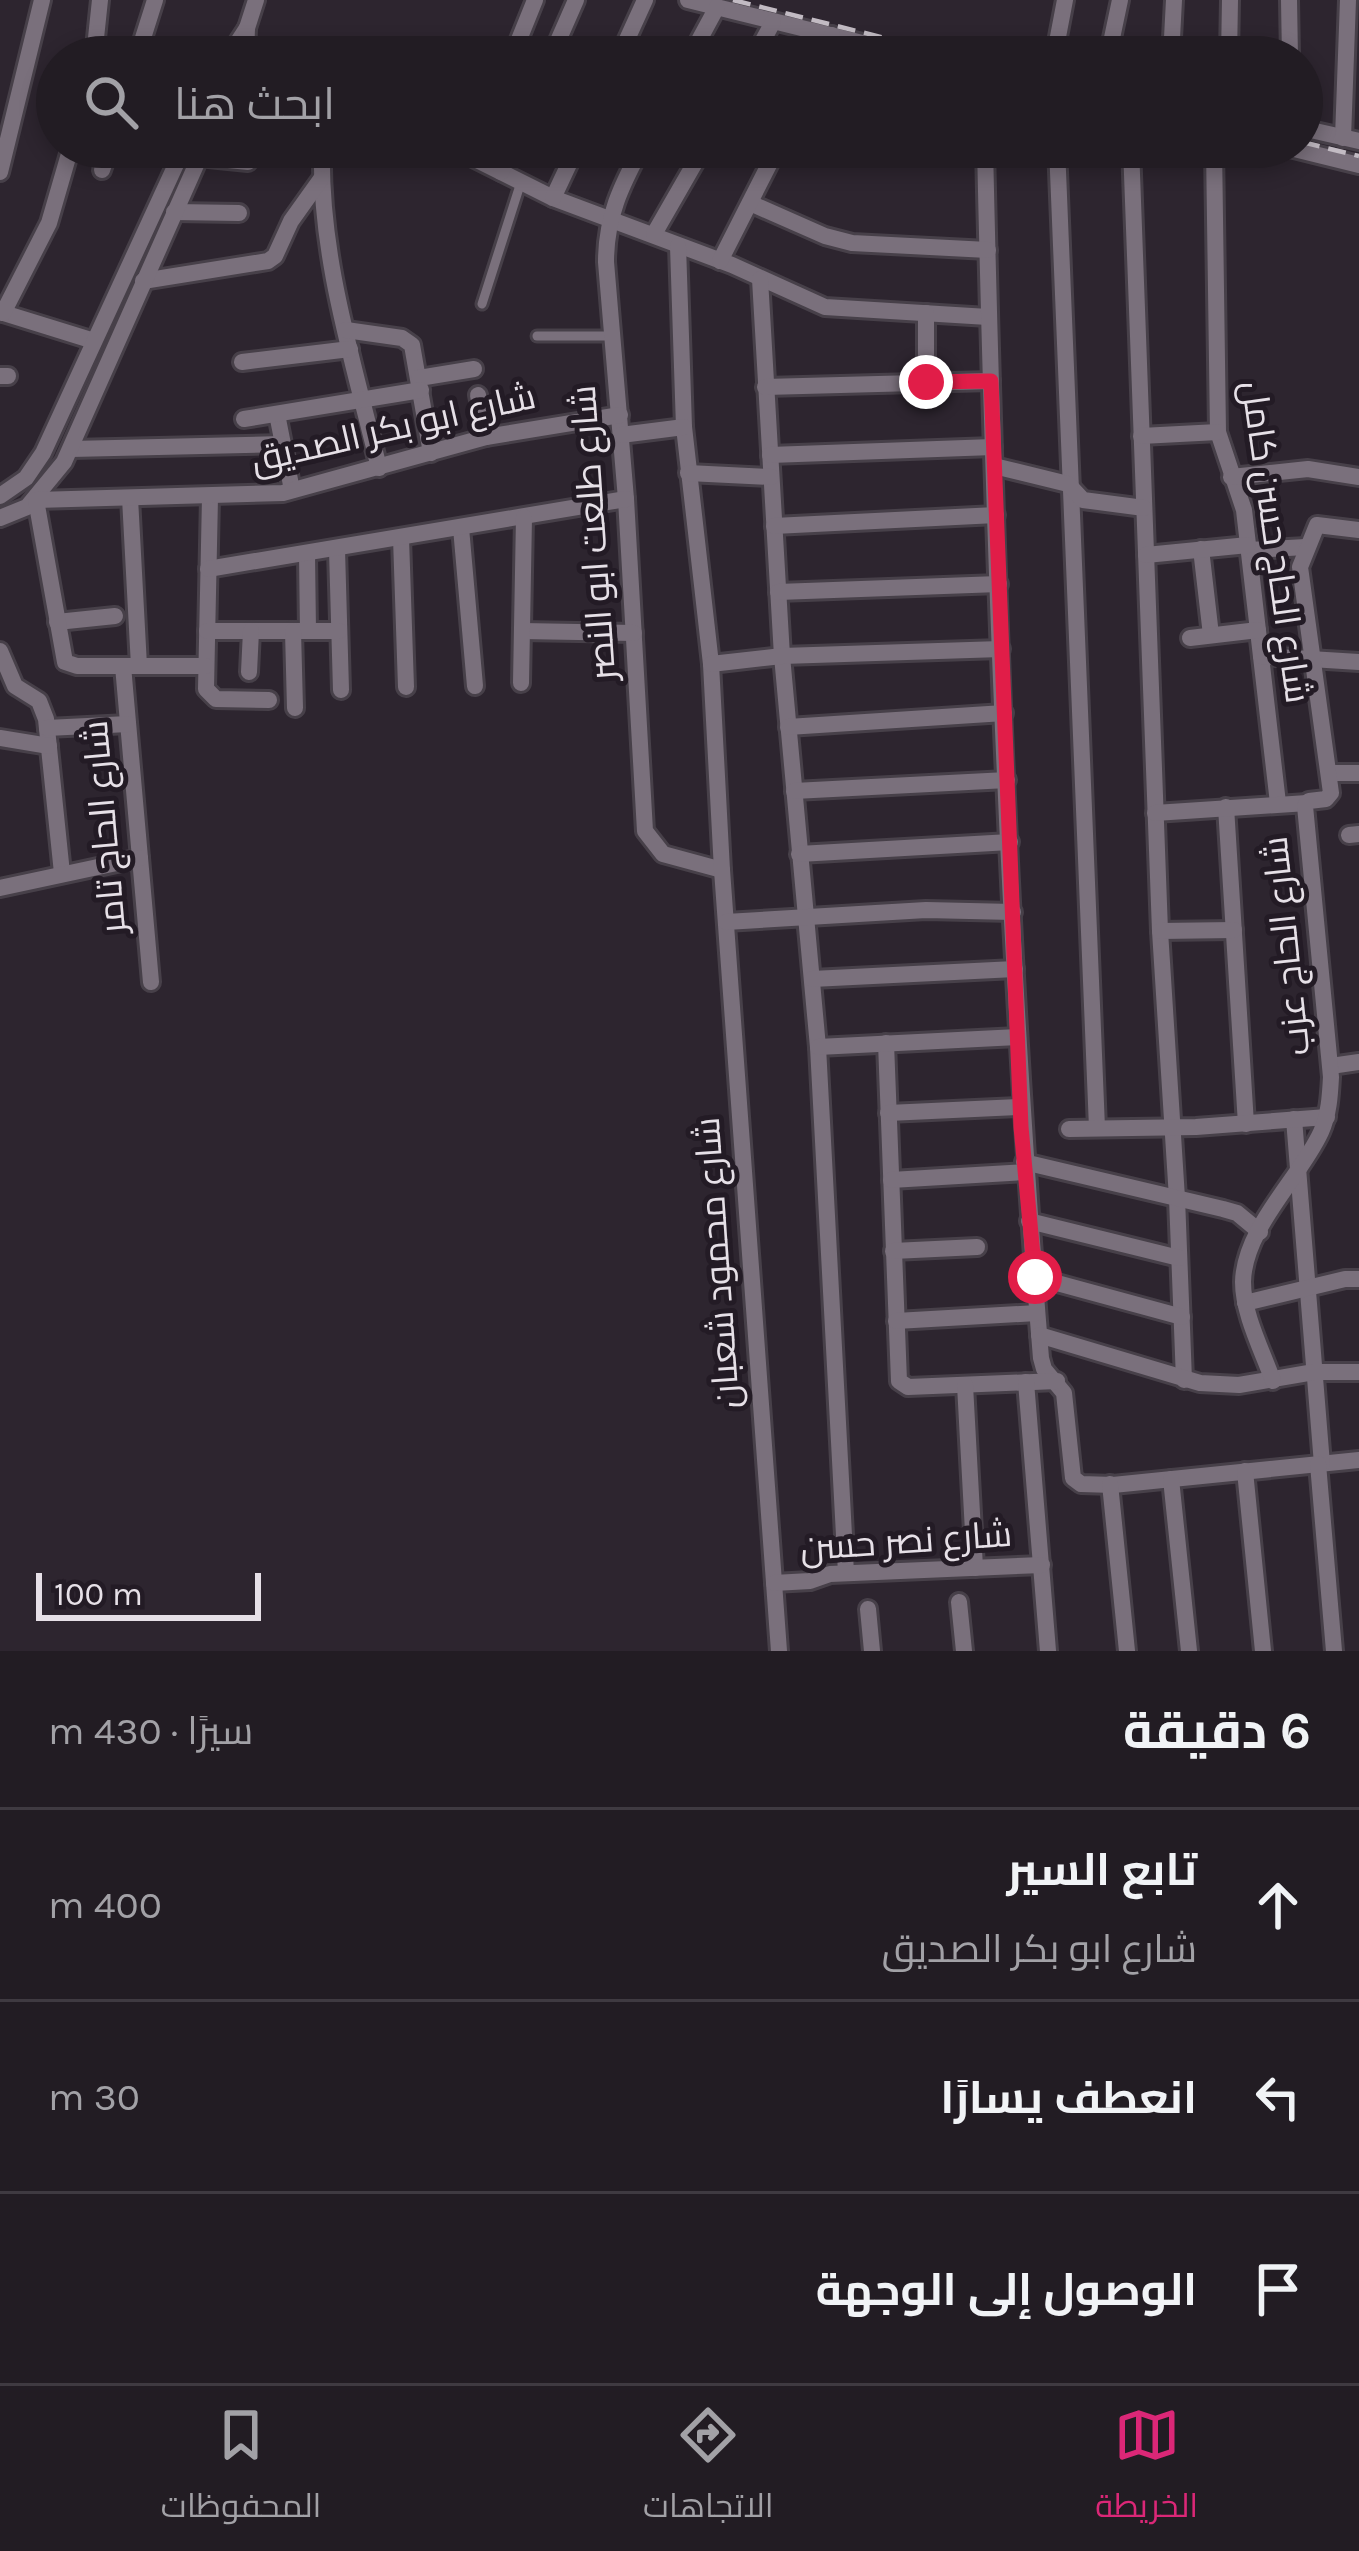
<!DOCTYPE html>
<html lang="ar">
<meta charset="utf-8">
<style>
body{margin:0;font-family:Karla,Cairo,sans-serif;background:#2e2930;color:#f1f3f6;direction:rtl}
.scale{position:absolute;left:36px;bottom:30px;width:225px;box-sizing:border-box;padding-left:12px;border:6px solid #e6e0e7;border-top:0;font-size:33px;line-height:42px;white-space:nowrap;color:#e6e0e7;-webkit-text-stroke:9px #231b25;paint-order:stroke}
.stop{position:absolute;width:36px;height:36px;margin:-27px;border:9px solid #e11d48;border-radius:50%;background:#fff}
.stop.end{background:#e11d48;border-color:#fff;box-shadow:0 3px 12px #0008}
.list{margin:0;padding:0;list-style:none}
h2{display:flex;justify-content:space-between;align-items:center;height:156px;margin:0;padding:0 48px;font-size:51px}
h2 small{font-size:39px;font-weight:400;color:#a2a1a6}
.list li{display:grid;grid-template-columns:78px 1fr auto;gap:36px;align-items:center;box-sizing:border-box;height:192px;padding:0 48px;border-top:3px solid #3f3a41}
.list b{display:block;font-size:45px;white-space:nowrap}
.list p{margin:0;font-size:39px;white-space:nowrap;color:#a2a1a6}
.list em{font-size:39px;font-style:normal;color:#a2a1a6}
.icon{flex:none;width:66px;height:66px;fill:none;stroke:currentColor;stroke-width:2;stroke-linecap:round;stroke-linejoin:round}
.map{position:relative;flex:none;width:1359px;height:1651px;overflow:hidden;direction:ltr}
.search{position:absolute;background:#221c23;box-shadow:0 6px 18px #0003;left:36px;right:36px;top:36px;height:132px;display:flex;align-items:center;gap:30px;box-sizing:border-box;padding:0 42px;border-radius:66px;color:#a2a1a6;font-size:45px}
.sheet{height:732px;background:#221c23}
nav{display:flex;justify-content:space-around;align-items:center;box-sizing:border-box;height:168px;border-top:3px solid #3f3a41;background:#221c23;font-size:33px;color:#a2a1a6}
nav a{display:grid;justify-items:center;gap:6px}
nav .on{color:#db2777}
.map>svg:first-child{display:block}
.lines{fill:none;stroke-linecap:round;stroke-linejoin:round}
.service-casing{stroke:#474049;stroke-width:15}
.minor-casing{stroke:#474049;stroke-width:22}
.service{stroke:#7a707c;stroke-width:9}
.minor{stroke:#7a707c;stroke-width:16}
.rail{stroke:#c2bbc3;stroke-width:4.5;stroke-dasharray:18 9;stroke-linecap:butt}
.route{stroke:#e11d48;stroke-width:15}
.labels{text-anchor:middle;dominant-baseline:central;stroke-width:10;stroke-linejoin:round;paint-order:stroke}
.street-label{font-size:36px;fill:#e6e0e7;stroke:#231b25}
</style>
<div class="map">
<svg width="1359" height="1651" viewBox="0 0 1359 1651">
<rect width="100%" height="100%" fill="#2d252f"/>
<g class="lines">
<g class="service-casing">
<g id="service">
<polyline points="482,304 521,182"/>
<polyline points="537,336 612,336"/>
</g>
</g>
<g class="minor-casing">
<g id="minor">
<polyline points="688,0 919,57"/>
<polyline points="1289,0 1290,57"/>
<polyline points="94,57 100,0"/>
<polyline points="137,57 155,0"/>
<polyline points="228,57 247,28"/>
<polyline points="246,57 247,28 256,0"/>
<polyline points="512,57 535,0"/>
<polyline points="551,57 576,0"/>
<polyline points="619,57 645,0"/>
<polyline points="690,57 717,7"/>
<polyline points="754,57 773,22"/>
<polyline points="822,57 832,35"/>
<polyline points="1060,57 1057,42 1065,0"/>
<polyline points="1108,57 1120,0"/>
<polyline points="1171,57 1174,0"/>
<polyline points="1229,57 1230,0"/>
<polyline points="1302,128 1359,141"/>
<polyline points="1343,138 1348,0"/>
<path d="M322 147C319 256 354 363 379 468"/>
<polyline points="451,147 553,198 732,265 825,307 988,317"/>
<path d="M642 147C621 186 606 217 606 262L626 499 645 831 663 854 722 870"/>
<path d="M985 147C994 551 1008 956 1041 1358L1044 1369 1064 1393 1073 1478 1081 1484 1113 1485 1359 1460"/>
<polyline points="1057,147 1097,1128"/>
<polyline points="1131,147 1160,931 1177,1198 1184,1380"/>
<polyline points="1214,147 1218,432 1244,510 1278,803"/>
<polyline points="1286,147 1359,165"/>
<polyline points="199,157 248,162"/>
<polyline points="102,170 110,147"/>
<polyline points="0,172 42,0"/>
<polyline points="501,172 512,147"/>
<polyline points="553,198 577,147"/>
<polyline points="750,203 825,236 852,243 988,250"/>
<polyline points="174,212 239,213"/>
<polyline points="654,234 704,147"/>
<polyline points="678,246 684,427 711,664 722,870 779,1651"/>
<polyline points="720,261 778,147"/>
<polyline points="760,279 782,656 818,1047 846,1573"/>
<polyline points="143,281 268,261 275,256 291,221 321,179"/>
<polyline points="0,312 94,341"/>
<polyline points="3,313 49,223 71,147"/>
<polyline points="346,330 402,338 412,345 431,453"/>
<polyline points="242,362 350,349"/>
<polyline points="0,376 8,376"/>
<polyline points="419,378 474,369"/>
<polyline points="926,383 926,313"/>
<polyline points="765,387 991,381"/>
<polyline points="478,395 486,437"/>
<polyline points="277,414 292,490"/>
<polyline points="244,419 421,390"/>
<polyline points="621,435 684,427"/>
<polyline points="1141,436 1218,432"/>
<polyline points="71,449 283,444"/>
<polyline points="770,455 993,447"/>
<polyline points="994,466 1068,484 1083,500 1144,508"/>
<polyline points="688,473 771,477"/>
<polyline points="1231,477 1308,469 1359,477"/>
<polyline points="0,496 26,478 43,453 184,147"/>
<polyline points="210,497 206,689 216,699 269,700"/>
<polyline points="130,498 139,666"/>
<polyline points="0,518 27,507 64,462 204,147"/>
<polyline points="774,526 996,515"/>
<polyline points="461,528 475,686"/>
<polyline points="401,538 406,687"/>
<polyline points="1201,549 1211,635"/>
<polyline points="337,550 341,690"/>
<polyline points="1249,550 1306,547"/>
<polyline points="307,555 308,631"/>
<polyline points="1146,555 1248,545"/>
<polyline points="208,569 626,499"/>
<polyline points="778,592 999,584"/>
<polyline points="57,622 115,616"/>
<polyline points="207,631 339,631"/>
<polyline points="293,631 295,708"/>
<polyline points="522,631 634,633"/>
<polyline points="1190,638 1258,630"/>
<polyline points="0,651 15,686 39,701 46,719 62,873"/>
<polyline points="1261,656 1359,662"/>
<polyline points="711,664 782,656 1001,649"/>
<polyline points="123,666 151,982"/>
<polyline points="206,666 77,666 65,662 36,500 283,493 486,437 620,415"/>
<polyline points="249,672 251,631"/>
<polyline points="521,683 524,517"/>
<polyline points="788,727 1004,713"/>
<polyline points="47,728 128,724"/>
<polyline points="0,738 49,746"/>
<polyline points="1329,773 1359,773"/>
<polyline points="794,791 1007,780"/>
<polyline points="1226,807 1246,1124"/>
<polyline points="1155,813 1307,803"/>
<polyline points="1349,835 1359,834"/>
<polyline points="799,854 1010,842"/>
<polyline points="0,888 140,858"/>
<polyline points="726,922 926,910 1013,912"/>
<polyline points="1160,931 1234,930"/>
<polyline points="812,979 1015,969"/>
<polyline points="886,1043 899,1381 908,1387 1057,1381"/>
<polyline points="818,1047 1018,1037"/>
<polyline points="1331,1066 1359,1062"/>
<polyline points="888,1113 1020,1107"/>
<polyline points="1294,1119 1322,1464"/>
<polyline points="1069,1129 1196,1127 1327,1117"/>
<polyline points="1024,1162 1223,1209 1237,1213 1260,1232"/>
<polyline points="891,1180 1025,1172"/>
<polyline points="1029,1221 1179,1258"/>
<polyline points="893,1251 977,1247"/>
<polyline points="1035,1277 1182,1317"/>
<polyline points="1245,1303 1345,1279 1359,1279"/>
<polyline points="896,1321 1037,1313"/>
<polyline points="1039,1335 1200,1383 1239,1385 1314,1372 1359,1372"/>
<path d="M1273 1381C1262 1350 1243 1314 1243 1282 1244 1228 1300 1178 1321 1132 1329 1114 1330 1096 1331 1077L1305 806 1309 801 1326 799 1331 793 1300 567 1317 525 1359 530"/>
<polyline points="1026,1382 1048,1651"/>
<polyline points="965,1385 975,1568"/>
<polyline points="1318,1464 1334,1651"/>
<polyline points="1245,1471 1263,1651"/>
<polyline points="1171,1479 1189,1651"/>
<polyline points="1110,1484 1127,1651"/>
<polyline points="774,1583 810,1581 830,1574 1042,1565"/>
<polyline points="959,1602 964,1651"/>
<polyline points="868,1609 872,1651"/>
</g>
</g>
<use href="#service" class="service"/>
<use href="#minor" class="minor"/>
<g class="rail">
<polyline points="733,0 961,57"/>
<polyline points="1302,142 1359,156"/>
</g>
</g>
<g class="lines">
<polyline class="route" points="926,382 991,381 1021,1127 1035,1277"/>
</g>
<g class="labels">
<g class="street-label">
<text transform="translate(393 428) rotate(-13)">شارع ابو بكر الصديق</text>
<text transform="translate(593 533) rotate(-94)">شارع طلعت ابو النصر</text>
<text transform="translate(1276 542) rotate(82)">شارع الحاج حسن كامل</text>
<text transform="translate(104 827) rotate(-95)">شارع الحاج تامر</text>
<text transform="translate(1286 946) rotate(-96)">شارع الحاج عزب</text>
<text transform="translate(717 1263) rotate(-94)">شارع محمود شعبان</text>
<text transform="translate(906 1541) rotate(-4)">شارع نصر حسن</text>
</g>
</g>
</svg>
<div class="scale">100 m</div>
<div class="stop" style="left:1035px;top:1277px"></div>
<div class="stop end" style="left:926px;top:382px"></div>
<div class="search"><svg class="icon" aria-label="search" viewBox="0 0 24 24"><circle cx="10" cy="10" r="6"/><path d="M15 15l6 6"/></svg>ابحث هنا</div>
</div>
<section class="sheet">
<h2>6 دقيقة<small>سيرًا · 430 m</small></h2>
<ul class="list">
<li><svg class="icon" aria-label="ahead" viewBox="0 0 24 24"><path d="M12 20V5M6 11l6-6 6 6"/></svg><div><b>تابع السير</b><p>شارع ابو بكر الصديق</p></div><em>400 m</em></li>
<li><svg class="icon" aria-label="left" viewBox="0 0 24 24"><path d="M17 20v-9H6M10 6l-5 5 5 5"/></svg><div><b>انعطف يسارًا</b></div><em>30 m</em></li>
<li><svg class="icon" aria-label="arrive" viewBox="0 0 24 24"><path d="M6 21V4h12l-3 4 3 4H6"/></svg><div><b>الوصول إلى الوجهة</b></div></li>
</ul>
</section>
<nav>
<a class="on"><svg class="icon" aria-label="map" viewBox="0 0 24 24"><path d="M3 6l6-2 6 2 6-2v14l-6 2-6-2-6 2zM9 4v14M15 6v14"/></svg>الخريطة</a>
<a><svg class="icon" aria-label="directions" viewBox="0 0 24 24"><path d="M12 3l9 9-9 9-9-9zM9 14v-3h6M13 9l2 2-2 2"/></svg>الاتجاهات</a>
<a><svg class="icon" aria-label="saved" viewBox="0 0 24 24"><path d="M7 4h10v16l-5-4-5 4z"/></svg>المحفوظات</a>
</nav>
